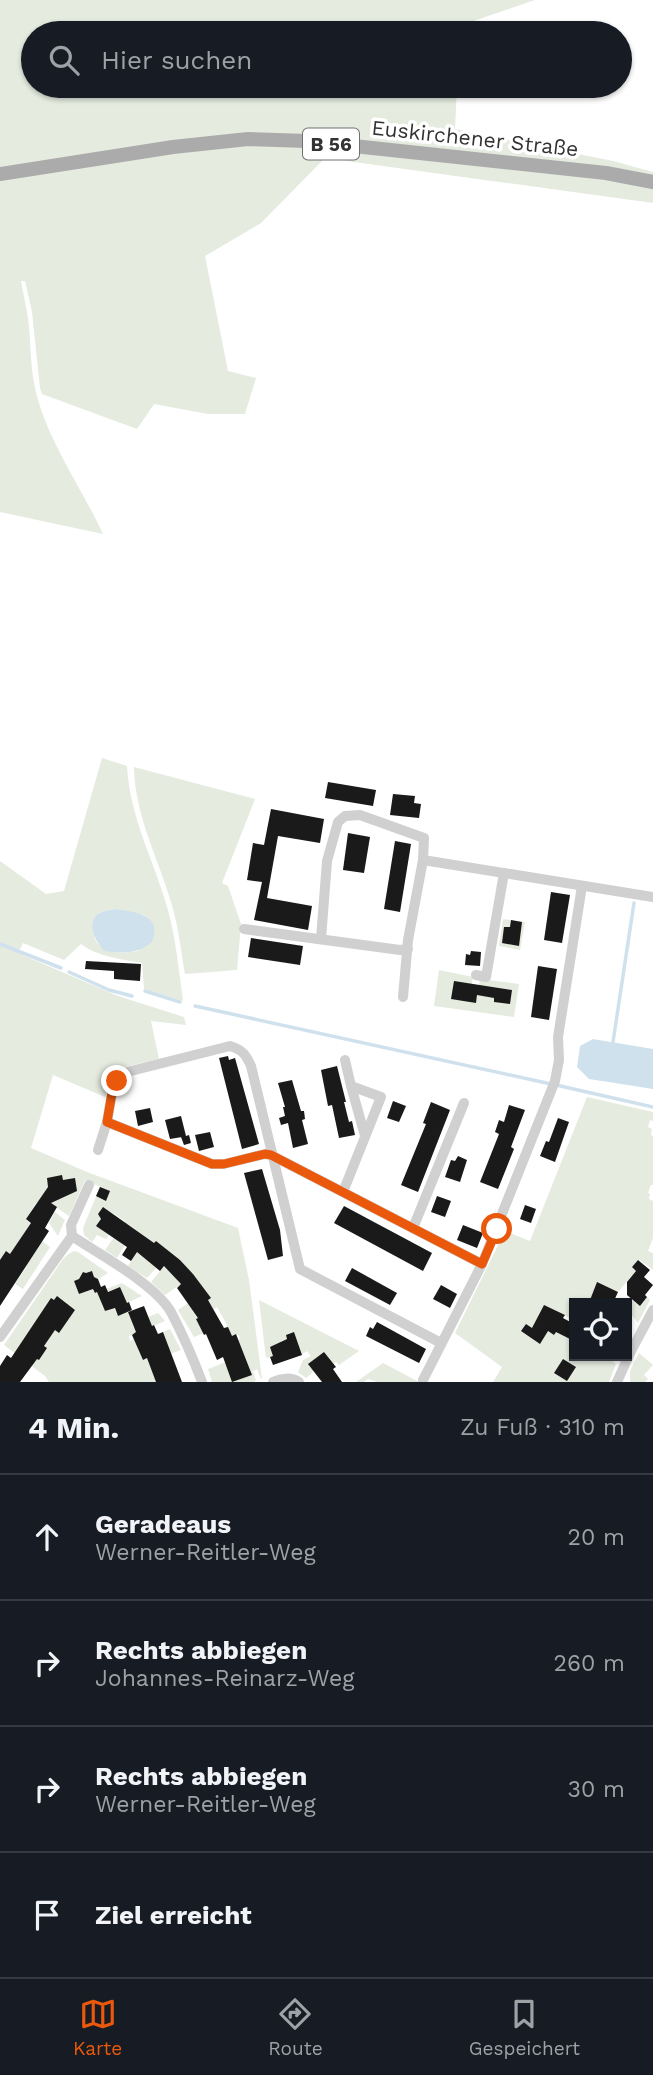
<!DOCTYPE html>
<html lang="de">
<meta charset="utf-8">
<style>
body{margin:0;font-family:"Work Sans",sans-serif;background:#242831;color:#f1f3f6}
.controls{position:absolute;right:21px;bottom:21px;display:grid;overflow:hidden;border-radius:0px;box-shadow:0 2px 5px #0004}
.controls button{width:63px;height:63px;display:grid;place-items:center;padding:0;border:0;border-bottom:2px solid #363941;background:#171b24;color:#f1f3f6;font:35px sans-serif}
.stop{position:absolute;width:21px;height:21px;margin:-16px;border:5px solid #ea580c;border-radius:50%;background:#fff}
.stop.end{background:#ea580c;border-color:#fff;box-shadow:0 2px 7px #0008}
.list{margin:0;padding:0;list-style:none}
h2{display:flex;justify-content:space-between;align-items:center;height:91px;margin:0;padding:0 28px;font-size:30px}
h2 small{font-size:23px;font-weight:400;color:#9ea1a6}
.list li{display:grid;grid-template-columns:46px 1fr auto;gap:21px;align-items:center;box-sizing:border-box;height:126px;padding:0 28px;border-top:2px solid #363941}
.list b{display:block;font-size:26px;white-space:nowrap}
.list p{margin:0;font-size:23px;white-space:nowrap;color:#9ea1a6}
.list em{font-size:23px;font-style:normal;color:#9ea1a6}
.icon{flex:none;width:38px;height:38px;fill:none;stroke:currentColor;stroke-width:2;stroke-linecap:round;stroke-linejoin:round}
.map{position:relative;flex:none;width:653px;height:1382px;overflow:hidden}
.search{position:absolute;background:#171b24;box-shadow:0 2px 5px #0004;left:21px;right:21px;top:21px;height:77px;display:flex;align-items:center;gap:18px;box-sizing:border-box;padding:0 24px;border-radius:38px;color:#9ea1a6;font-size:26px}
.sheet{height:595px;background:#171b24}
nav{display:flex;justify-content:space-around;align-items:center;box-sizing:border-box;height:98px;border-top:2px solid #363941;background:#171b24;font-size:19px;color:#9ea1a6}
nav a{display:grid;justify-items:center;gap:4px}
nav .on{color:#ea580c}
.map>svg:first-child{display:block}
.green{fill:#e5ebdf;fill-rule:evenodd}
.water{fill:#cfe1ed}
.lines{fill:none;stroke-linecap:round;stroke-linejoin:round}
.stream{stroke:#cfe1ed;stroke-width:3.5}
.building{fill:#1a1a1a}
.street{stroke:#d0d0d0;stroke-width:10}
.primary{stroke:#ababab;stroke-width:14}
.route{stroke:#ea580c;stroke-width:9}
.labels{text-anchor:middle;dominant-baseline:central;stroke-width:7;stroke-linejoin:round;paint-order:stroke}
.shield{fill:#fff;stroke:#707070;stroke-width:2}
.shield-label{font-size:19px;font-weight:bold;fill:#333}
.street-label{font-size:21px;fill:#333;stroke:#fff}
</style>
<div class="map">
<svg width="653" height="1382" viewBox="0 0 653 1382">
<rect width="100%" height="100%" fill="#fff"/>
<g class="green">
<path d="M0 0H535L459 26V33H33V86H457L455 129 613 161 653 172V203L325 158 261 223 205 256 228 371 256 378 245 414H208L154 404 137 429 42 394 40 388 32 312 25 281H21C23 293 26 305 28 318 31 341 30 365 35 388 47 441 81 486 103 534L0 512Z"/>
<path d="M102 758 127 766C130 819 154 860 168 910 176 940 179 971 183 1001L144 989 142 963C122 959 98 957 81 944L64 960 23 943 18 953 118 996 184 1017 186 1025 151 1021 159 1059 124 1067 114 1075 105 1097 53 1075 31 1148 87 1172 238 1228 249 1280 262 1379H261L257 1369 253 1371 256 1381 253 1382H212L208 1369 244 1355 242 1350 238 1352 234 1342 240 1339 238 1334 231 1336 225 1321 217 1307 196 1319 204 1333 194 1337 178 1310 188 1303 194 1311 210 1298 187 1280 193 1274 180 1260 169 1270 181 1284 165 1295 151 1282 165 1265 170 1253 156 1241 143 1256 156 1268 147 1278 128 1266 139 1249 135 1229 127 1224 125 1245 117 1258 105 1250 125 1221 103 1207 99 1214 101 1219 97 1226 109 1235 106 1239 97 1235 92 1242 84 1235 83 1228 100 1187 85 1180 69 1216 50 1203H36L26 1219 38 1227 42 1241 50 1247 23 1289 15 1284 27 1266 6 1252 0 1266V861L46 894 64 891ZM115 909 144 915 153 924 138 951C123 954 96 954 94 934 93 927 97 919 100 912Z"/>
<path d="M134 767 255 799 222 883 228 886 241 924 237 970 185 974C181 952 179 930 173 909 160 861 135 818 134 767Z"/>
<polygon points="503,919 525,922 520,950 499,946"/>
<polygon points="439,970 473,977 469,1002 476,1003 480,979 519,984 514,1017 434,1006"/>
<polygon points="587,1097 653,1112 653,1121 650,1120 648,1127 652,1129 651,1135 653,1136 653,1185 651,1185 648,1193 650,1194 649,1199 653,1201 653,1238 648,1251 653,1253 653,1270 640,1260 638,1260 632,1267 636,1271 618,1292 597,1283 590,1300 597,1303 574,1303 574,1320 544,1305 539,1314 541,1316 539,1326 554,1335 556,1331 574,1341 574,1356 590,1356 594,1358 596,1356 606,1356 616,1364 609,1382 493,1382 502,1367 455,1333 505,1231 530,1241"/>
<polygon points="55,1212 65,1220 58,1236 49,1223"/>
<polygon points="74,1251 78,1252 108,1273 98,1279 94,1277 92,1271 86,1273 83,1272 79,1279 74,1281 79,1294 93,1289 95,1293 122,1283 142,1296 127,1303 120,1287 105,1293 100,1299 105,1311 114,1308 118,1316 128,1312 134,1328 150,1322 148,1317 158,1313 165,1321 129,1336 130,1341 135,1339 143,1360 169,1349 163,1332 170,1329 181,1350 170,1354 156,1382 49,1382 45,1376 4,1345 63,1259 67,1255"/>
<polygon points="647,1297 650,1300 638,1323 631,1314 632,1303 627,1303 627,1311 627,1303 623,1303 624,1300 631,1299 640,1306"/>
<polygon points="259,1300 359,1351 339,1365 336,1362 333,1364 324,1352 314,1371 306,1378 298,1372 303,1360 311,1356 307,1351 300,1356 296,1345 298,1344 293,1332 286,1335 287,1339 281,1341 273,1356 266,1358"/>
<polygon points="639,1353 653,1365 644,1375 648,1379 645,1382 630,1382 630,1371"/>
<polygon points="383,1363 419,1382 377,1382 368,1379 364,1382 356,1382"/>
</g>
<g class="water">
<path d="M115 909C135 912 163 914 152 942 137 955 122 953 104 951 96 942 86 924 98 914 102 911 110 910 115 909Z"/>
<polygon points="593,1039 653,1049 653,1089 589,1079 577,1067 580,1046"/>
</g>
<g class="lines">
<g class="stream">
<polyline points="0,944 61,968"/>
<polyline points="69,972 109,990 132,996"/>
<polyline points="145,991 180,1002"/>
<polyline points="195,1006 551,1084"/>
<polyline points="613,1042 634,903"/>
<polyline points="556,1085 653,1107"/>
</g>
</g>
<g class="building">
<polygon points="328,782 376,790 373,806 325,798"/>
<polygon points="393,794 415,796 414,803 421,804 419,818 390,815"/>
<polygon points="271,809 324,819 320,843 278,836 267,898 312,906 308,930 254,920 262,882 247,880 253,843 264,845"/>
<polygon points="348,833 370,837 364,873 343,870"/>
<polygon points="395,841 411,844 400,912 384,909"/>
<polygon points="551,892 570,895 562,943 544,940"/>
<polygon points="511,920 522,922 519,946 502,943 504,927 510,927"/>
<polygon points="251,938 303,946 300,965 248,957"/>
<polygon points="471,951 481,952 480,966 465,965 466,954 470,955"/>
<polygon points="86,961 141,964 140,981 114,979 114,971 85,969"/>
<polygon points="538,966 557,969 549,1020 531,1017"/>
<polygon points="454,981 512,990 510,1004 494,1002 494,998 477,995 476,1003 451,999"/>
<polygon points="228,1056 229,1060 235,1058 259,1144 242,1149 219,1058"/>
<polygon points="337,1066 346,1102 344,1102 349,1122 352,1121 355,1135 339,1138 332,1105 328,1106 321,1070"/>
<polygon points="292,1080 301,1111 304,1111 305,1119 302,1120 308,1144 293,1148 288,1123 281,1125 279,1118 285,1116 283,1107 285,1107 278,1083"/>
<polygon points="393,1101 406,1106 399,1122 387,1118"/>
<polygon points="431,1102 450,1110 418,1192 401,1185 426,1124 423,1123"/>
<polygon points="509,1105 525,1110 511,1147 514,1149 498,1189 480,1182 499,1134 495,1132 499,1120 504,1122"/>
<polygon points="150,1108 153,1122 138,1126 135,1111"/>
<polygon points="181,1116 186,1136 189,1135 191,1143 184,1145 181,1137 182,1137 170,1139 165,1120"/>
<polygon points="558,1118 569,1122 555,1162 540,1156 546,1141 549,1142"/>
<polygon points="210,1132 214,1147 199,1151 195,1135"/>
<polygon points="458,1156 467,1160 460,1182 445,1177 451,1160 455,1161"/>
<polygon points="262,1169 280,1230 283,1256 268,1260 244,1173"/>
<polygon points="62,1175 63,1180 75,1178 77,1191 51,1203 57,1207 45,1228 49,1231 0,1306 0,1260 6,1251 10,1254 31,1223 26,1219 48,1187 47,1178"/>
<polygon points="100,1187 110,1191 106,1201 96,1196"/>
<polygon points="437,1196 451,1201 445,1217 431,1212"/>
<polygon points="525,1205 536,1209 531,1223 520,1219"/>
<polygon points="344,1206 432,1253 423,1271 334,1223"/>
<polygon points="103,1207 154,1243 156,1241 180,1260 193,1274 211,1298 208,1300 224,1328 228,1327 232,1336 236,1334 252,1375 232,1382 223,1357 217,1360 206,1334 204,1335 196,1319 198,1318 177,1288 181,1284 164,1266 160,1271 137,1252 131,1261 122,1255 127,1247 96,1226 101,1219 98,1214"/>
<polygon points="463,1225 483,1233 477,1248 457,1240"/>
<polygon points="638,1260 650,1270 644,1277 653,1285 645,1295 647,1297 640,1306 627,1295 627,1282 636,1271 632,1267"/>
<polygon points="352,1268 397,1293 390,1305 345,1281"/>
<polygon points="92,1271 94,1277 98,1279 101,1287 105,1285 108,1292 120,1287 127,1303 129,1302 132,1310 118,1316 115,1308 105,1311 97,1292 95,1293 93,1289 79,1294 74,1281 79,1279 83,1272 86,1273"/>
<polygon points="597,1282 618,1292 613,1303 597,1303 590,1300"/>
<polygon points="441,1285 457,1294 450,1308 433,1299"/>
<polygon points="57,1296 75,1310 59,1333 55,1330 44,1346 47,1348 39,1360 37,1359 20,1382 0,1382 0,1366 7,1355 11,1358 51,1298 54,1300"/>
<polygon points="544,1305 565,1315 563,1318 574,1324 574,1341 556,1332 554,1335 548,1331 540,1344 521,1331 526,1324 532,1328"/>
<polygon points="144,1306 152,1326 154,1325 158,1334 163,1332 182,1382 156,1382 147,1358 143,1360 132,1335 136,1332 128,1312"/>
<polygon points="377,1322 426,1349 419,1363 366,1336 370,1327 373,1329"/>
<polygon points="294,1332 302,1355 273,1365 270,1357 273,1356 270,1347 287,1339 286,1335"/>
<polygon points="324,1352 336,1367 333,1369 342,1382 322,1382 308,1364"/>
<polygon points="563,1359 576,1367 567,1381 554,1373"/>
</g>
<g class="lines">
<g class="street">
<polyline points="423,860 653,897"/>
<polyline points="244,929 400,950 408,949"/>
<polyline points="321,939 327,861 338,822 345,816 360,815 424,838 423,860 408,940 403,997"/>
<polyline points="476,975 486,977 504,873"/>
<polyline points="351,1086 365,1136"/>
<polyline points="107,1122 212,1164 224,1164 265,1154 271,1155 482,1264"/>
<path d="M98 1150 107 1122 113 1087 121 1076 127 1072 230 1046C243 1050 246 1055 251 1066L300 1269 441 1343"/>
<polyline points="343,1192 381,1097 351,1086 345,1060"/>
<polyline points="413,1228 464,1103"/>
<path d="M72 1236C99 1254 155 1284 171 1312 183 1335 193 1358 202 1382"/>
<polyline points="0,1337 72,1236 71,1225 89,1185"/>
<polyline points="423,1380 482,1264 555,1081 559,1060 558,1037 582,886"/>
<path d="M273 1382C281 1378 291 1377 299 1382"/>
<polyline points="617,1382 630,1353 653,1310"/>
</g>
<polyline class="primary" points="0,174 173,147 248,139 307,141 606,173 653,182"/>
</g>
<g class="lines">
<polyline class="route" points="117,1081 113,1087 107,1122 212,1164 224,1164 265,1154 271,1155 482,1264 497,1229"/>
</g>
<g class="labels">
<rect class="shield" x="303" y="128.5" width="56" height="31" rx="5"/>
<g class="shield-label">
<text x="331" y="144">B 56</text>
</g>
<g class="street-label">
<text transform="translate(475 138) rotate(6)">Euskirchener Straße</text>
</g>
</g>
</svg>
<div class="controls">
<button><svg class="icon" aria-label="locate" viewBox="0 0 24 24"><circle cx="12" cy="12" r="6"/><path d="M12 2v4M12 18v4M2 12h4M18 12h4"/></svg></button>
</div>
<div class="stop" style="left:497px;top:1229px"></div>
<div class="stop end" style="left:117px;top:1081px"></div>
<div class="search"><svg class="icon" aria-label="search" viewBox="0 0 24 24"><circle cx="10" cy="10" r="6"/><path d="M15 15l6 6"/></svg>Hier suchen</div>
</div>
<section class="sheet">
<h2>4 Min.<small>Zu Fuß · 310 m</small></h2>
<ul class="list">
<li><svg class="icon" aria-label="ahead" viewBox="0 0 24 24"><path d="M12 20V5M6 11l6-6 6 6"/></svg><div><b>Geradeaus</b><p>Werner-Reitler-Weg</p></div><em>20 m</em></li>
<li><svg class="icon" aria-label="right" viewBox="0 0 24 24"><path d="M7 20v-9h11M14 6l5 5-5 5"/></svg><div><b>Rechts abbiegen</b><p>Johannes-Reinarz-Weg</p></div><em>260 m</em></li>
<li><svg class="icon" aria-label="right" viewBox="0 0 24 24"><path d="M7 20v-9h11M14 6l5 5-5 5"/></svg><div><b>Rechts abbiegen</b><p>Werner-Reitler-Weg</p></div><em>30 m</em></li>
<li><svg class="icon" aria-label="arrive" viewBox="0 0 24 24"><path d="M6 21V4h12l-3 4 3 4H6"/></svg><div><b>Ziel erreicht</b></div></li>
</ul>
</section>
<nav>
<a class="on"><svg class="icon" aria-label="map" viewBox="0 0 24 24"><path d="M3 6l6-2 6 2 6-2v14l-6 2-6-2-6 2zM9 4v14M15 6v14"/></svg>Karte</a>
<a><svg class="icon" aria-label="directions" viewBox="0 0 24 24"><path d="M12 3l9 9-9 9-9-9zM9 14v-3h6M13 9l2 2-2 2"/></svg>Route</a>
<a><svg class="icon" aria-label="saved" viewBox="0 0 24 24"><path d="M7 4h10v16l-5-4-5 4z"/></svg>Gespeichert</a>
</nav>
